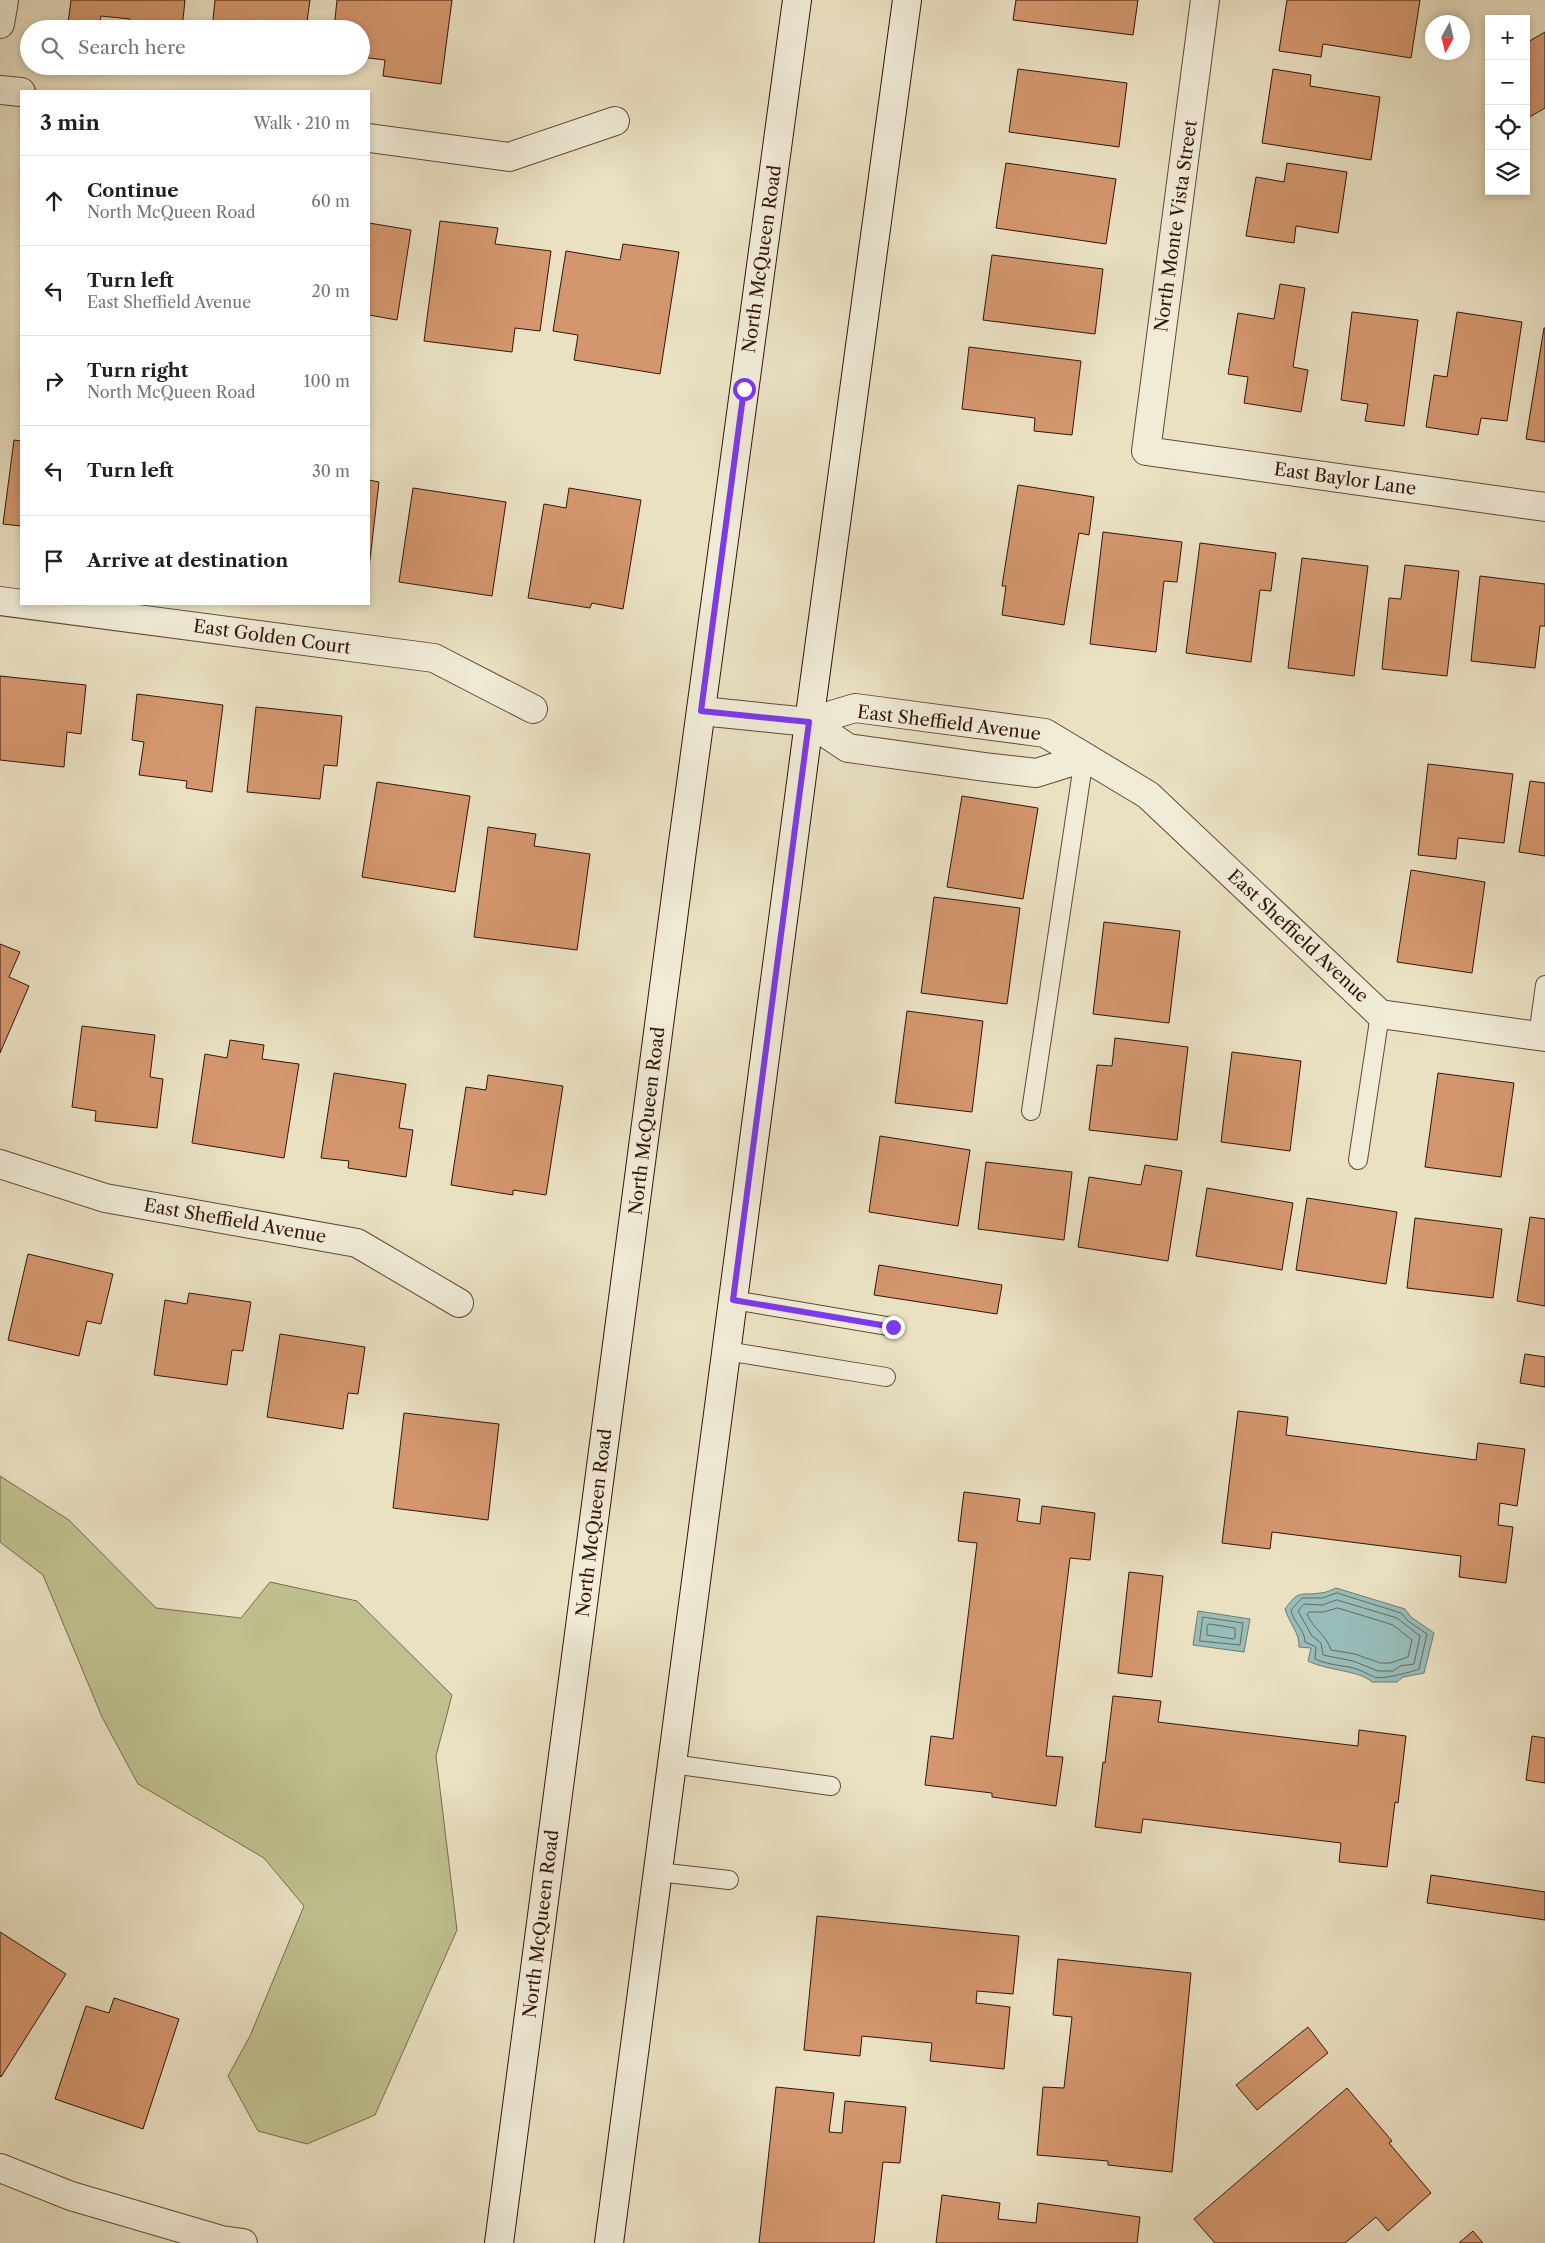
<!DOCTYPE html>
<meta charset="utf-8">
<style>
body{margin:0;font-family:"Libre Caslon Text",serif;background:#f6f6f6;color:#202124}
.controls{position:absolute;right:15px;top:15px;display:grid;overflow:hidden;border-radius:0px;box-shadow:0 2px 8px #0003}
.controls button{width:45px;height:45px;display:grid;place-items:center;padding:0;border:0;border-bottom:1px solid #e0e0e0;background:#fff;color:#202124;font:25px sans-serif}
.compass{position:absolute;left:1425px;top:15px;width:45px;height:45px;border-radius:50%;background:#fff;box-shadow:0 2px 8px #0003;rotate:188deg}
.stop{position:absolute;width:15px;height:15px;margin:-11px;border:4px solid #7c3aed;border-radius:50%;background:#fff}
.stop.end{background:#7c3aed;border-color:#fff;box-shadow:0 1px 5px #0008}
.list{margin:0;padding:0;list-style:none}
h2{display:flex;justify-content:space-between;align-items:center;height:65px;margin:0;padding:0 20px;font-size:21px}
h2 small{font-size:16px;font-weight:400;color:#757577}
.list li{display:grid;grid-template-columns:32px 1fr auto;gap:15px;align-items:center;box-sizing:border-box;height:90px;padding:0 20px;border-top:1px solid #e0e0e0}
.list b{display:block;font-size:19px;white-space:nowrap}
.list p{margin:0;font-size:16px;white-space:nowrap;color:#757577}
.list em{font-size:16px;font-style:normal;color:#757577}
.icon{flex:none;width:28px;height:28px;fill:none;stroke:currentColor;stroke-width:2;stroke-linecap:round;stroke-linejoin:round}
.map{position:relative;flex:none;width:1545px;height:2243px;overflow:hidden}
.search{position:absolute;background:#fff;box-shadow:0 2px 8px #0003;left:20px;top:20px;width:350px;height:55px;display:flex;align-items:center;gap:12px;box-sizing:border-box;padding:0 18px;border-radius:28px;color:#757577;font-size:19px}
.panel{position:absolute;background:#fff;box-shadow:0 2px 8px #0003;left:20px;top:90px;width:350px;height:515px;border-radius:0px}
.map>svg:first-child{display:block}
.green{fill:#bfc08e;stroke:#786b4c}
.water{fill:#98bcb8;stroke:#6f7a72}
.lines{fill:none;stroke-linecap:round;stroke-linejoin:round}
.shore{stroke:#656961;stroke-width:1}
.building{fill:#d4966e;stroke:#32160a}
.lane-casing{stroke:#604938;stroke-width:20}
.street-casing{stroke:#604938;stroke-width:30}
.secondary-casing{stroke:#32160a;stroke-width:30}
.lane{stroke:#f1ecd8;stroke-width:18}
.street{stroke:#f1ecd8;stroke-width:28}
.secondary{stroke:#f1ecd8;stroke-width:28}
.route{stroke:#7c3aed;stroke-width:6}
.labels{text-anchor:middle;dominant-baseline:central;stroke-width:5;stroke-linejoin:round;paint-order:stroke}
.street-label{font-size:18px;fill:#32160a;stroke:#f1ecd8}
</style>
<div class="map">
<svg width="1545" height="2243" viewBox="0 0 1545 2243">
<rect width="100%" height="100%" fill="#eae1c3"/>
<filter id="stains"><feTurbulence type="fractalNoise" baseFrequency=".004" numOctaves="4"/><feColorMatrix values="0 0 0 0 .2 0 0 0 0 .09 0 0 0 0 .02 0 0 0 .5 -.17"/></filter>
<radialGradient id="worn" r=".72"><stop offset=".6" stop-color="#630" stop-opacity="0"/><stop offset="1" stop-color="#630" stop-opacity=".3"/></radialGradient>
<polygon class="green" points="0,1476 69,1520 156,1608 241,1618 270,1582 357,1601 452,1695 436,1756 457,1930 375,2115 307,2144 258,2131 228,2076 250,2036 304,1906 264,1858 138,1784 102,1717 43,1575 0,1542"/>
<g class="water">
<path d="M1336 1588 1405 1609 1411 1617 1434 1633 1424 1673 1403 1677 1397 1682H1372C1359 1670 1328 1671 1308 1661L1311 1648 1299 1647C1300 1633 1289 1623 1285 1609 1299 1589 1300 1596 1320 1593 1326 1593 1331 1590 1336 1588Z"/>
<polygon points="1198,1611 1250,1619 1244,1652 1193,1645"/>
</g>
<g class="lines">
<g class="shore">
<path d="M1337 1593 1401 1613 1408 1621 1427 1634 1419 1669C1412 1672 1381 1680 1374 1677 1366 1673 1359 1669 1349 1667 1337 1665 1326 1664 1315 1659L1316 1647 1305 1642C1305 1630 1293 1622 1291 1610L1302 1598H1322Z"/>
<polygon points="1337,1600 1397,1618 1420,1636 1414,1664 1400,1666 1393,1671 1378,1671 1353,1661 1323,1655 1321,1643 1312,1636 1298,1611 1304,1604 1322,1605"/>
<path d="M1338 1608 1393 1625 1412 1640 1408 1657 1390 1663H1380L1355 1654 1331 1650C1326 1634 1313 1629 1307 1614L1309 1612H1323Z"/>
<polygon points="1203,1617 1243,1623 1240,1645 1200,1641"/>
<polygon points="1209,1624 1235,1628 1235,1638 1233,1639 1207,1635 1207,1626"/>
</g>
</g>
<g class="building">
<polygon points="71,0 185,0 182,29 129,29 130,19 101,16 99,27 68,23"/>
<polygon points="215,0 310,0 306,29 212,29"/>
<polygon points="337,0 452,0 441,84 383,76 385,60 361,57 361,29 334,29"/>
<polygon points="1016,0 1138,0 1133,35 1013,20"/>
<polygon points="1287,0 1420,0 1411,58 1323,44 1321,57 1279,51"/>
<polygon points="1545,32 1545,108 1526,119 1526,43"/>
<polygon points="1018,69 1127,83 1119,147 1009,132"/>
<polygon points="1273,69 1311,75 1310,86 1380,97 1371,160 1262,143"/>
<polygon points="1006,163 1116,179 1106,244 996,228"/>
<polygon points="1287,163 1347,172 1338,233 1296,226 1294,243 1246,236 1256,177 1284,182"/>
<polygon points="440,221 498,228 495,244 551,251 540,331 515,328 512,352 424,341"/>
<polygon points="369,223 411,230 397,320 369,315"/>
<polygon points="623,244 679,252 660,374 574,360 578,335 553,331 566,251 620,260"/>
<polygon points="992,255 1103,269 1095,334 983,320"/>
<polygon points="1280,284 1305,288 1293,367 1308,370 1301,412 1244,403 1248,377 1228,374 1238,313 1274,319"/>
<polygon points="1352,312 1418,320 1404,426 1365,421 1368,404 1341,400"/>
<polygon points="1457,312 1522,322 1507,421 1481,418 1478,435 1426,427 1434,375 1447,377"/>
<polygon points="1544,328 1545,328 1545,442 1526,439"/>
<polygon points="969,347 1081,361 1072,435 1034,431 1035,418 962,409"/>
<polygon points="14,440 21,441 21,526 3,524"/>
<polygon points="369,480 379,482 369,568"/>
<polygon points="1018,485 1094,497 1089,535 1079,533 1064,625 1002,615 1006,586 1002,586"/>
<polygon points="413,488 506,502 492,596 399,582"/>
<polygon points="569,488 641,500 623,609 592,603 590,608 528,598 544,504 566,508"/>
<polygon points="1103,532 1182,542 1177,582 1164,581 1156,652 1090,644"/>
<polygon points="1200,543 1276,553 1271,591 1260,590 1251,662 1186,653"/>
<polygon points="1302,558 1368,566 1354,676 1288,668"/>
<polygon points="1405,565 1459,571 1447,676 1382,669 1389,598 1401,599"/>
<polygon points="1480,576 1545,584 1545,626 1540,626 1535,668 1471,661"/>
<polygon points="0,676 86,685 81,734 67,732 64,767 0,760"/>
<polygon points="137,694 223,705 212,792 186,788 187,781 139,775 144,742 132,740"/>
<polygon points="256,707 342,716 337,766 324,765 320,799 247,792"/>
<polygon points="1428,764 1513,774 1504,843 1458,838 1456,859 1418,855"/>
<polygon points="1530,781 1545,783 1545,856 1519,852"/>
<polygon points="377,782 470,796 455,892 362,877"/>
<polygon points="962,796 1038,808 1023,899 947,887"/>
<polygon points="488,827 536,834 534,846 590,854 577,950 474,937"/>
<polygon points="1411,870 1485,882 1472,973 1397,962"/>
<polygon points="934,897 1020,908 1007,1004 921,993"/>
<polygon points="1104,922 1180,931 1169,1023 1093,1014"/>
<polygon points="0,944 20,952 9,977 29,986 0,1053"/>
<polygon points="907,1011 983,1021 972,1112 895,1103"/>
<polygon points="82,1026 155,1035 150,1077 163,1079 157,1128 95,1121 96,1111 72,1107"/>
<polygon points="1115,1038 1188,1047 1177,1140 1089,1130 1097,1065 1112,1066"/>
<polygon points="230,1040 264,1045 262,1059 299,1064 284,1158 192,1143 205,1054 227,1058"/>
<polygon points="1232,1052 1301,1061 1290,1151 1221,1142"/>
<polygon points="334,1073 406,1084 399,1128 413,1130 406,1177 348,1168 349,1161 321,1158"/>
<polygon points="1438,1073 1514,1083 1501,1177 1425,1167"/>
<polygon points="488,1075 563,1086 546,1195 513,1190 513,1195 451,1185 466,1087 486,1090"/>
<polygon points="880,1136 970,1150 958,1226 869,1212"/>
<polygon points="986,1162 1072,1172 1064,1240 978,1229"/>
<polygon points="1145,1165 1182,1171 1168,1261 1078,1247 1089,1177 1141,1185"/>
<polygon points="1207,1188 1293,1203 1282,1270 1196,1256"/>
<polygon points="1307,1198 1397,1212 1386,1284 1296,1270"/>
<polygon points="1530,1217 1545,1219 1545,1306 1517,1301"/>
<polygon points="1415,1218 1502,1229 1493,1298 1407,1288"/>
<polygon points="28,1254 113,1274 101,1324 87,1321 79,1356 8,1340"/>
<polygon points="879,1265 1002,1285 997,1314 874,1295"/>
<polygon points="189,1293 251,1302 243,1351 232,1350 227,1385 154,1375 165,1300 187,1304"/>
<polygon points="280,1334 365,1347 358,1394 348,1393 343,1429 267,1417"/>
<polygon points="1525,1354 1545,1357 1545,1387 1520,1383"/>
<polygon points="1238,1411 1288,1417 1286,1435 1476,1460 1478,1443 1525,1449 1517,1506 1500,1503 1498,1525 1513,1527 1506,1583 1459,1577 1461,1556 1272,1532 1270,1549 1222,1543"/>
<polygon points="404,1413 499,1424 488,1520 393,1508"/>
<polygon points="964,1492 1020,1499 1017,1521 1040,1524 1042,1506 1095,1513 1090,1560 1070,1558 1046,1756 1063,1757 1056,1806 992,1797 992,1793 925,1785 931,1736 953,1739 977,1543 958,1541"/>
<polygon points="1129,1572 1163,1576 1152,1677 1118,1673"/>
<polygon points="1113,1696 1161,1701 1158,1722 1358,1746 1359,1730 1406,1736 1398,1803 1395,1802 1387,1867 1339,1862 1341,1843 1143,1819 1141,1833 1095,1827 1103,1762 1105,1763"/>
<polygon points="1532,1736 1545,1738 1545,1783 1526,1780"/>
<polygon points="1431,1875 1545,1892 1545,1920 1427,1903"/>
<polygon points="817,1916 1019,1936 1013,1994 977,1991 976,2003 1010,2007 1004,2069 930,2061 932,2043 862,2036 860,2056 804,2050"/>
<polygon points="0,1932 66,1974 1,2077 0,2076"/>
<polygon points="1058,1959 1191,1973 1172,2172 1108,2165 1108,2161 1037,2155 1043,2087 1064,2088 1072,2017 1053,2015"/>
<polygon points="114,1998 179,2019 143,2129 55,2099 86,2006 109,2013"/>
<polygon points="1308,2027 1328,2053 1257,2110 1236,2085"/>
<polygon points="776,2087 834,2093 829,2132 842,2133 845,2101 906,2107 900,2163 883,2162 874,2243 759,2243"/>
<polygon points="1347,2088 1392,2141 1389,2143 1431,2193 1388,2231 1376,2217 1345,2243 1215,2243 1194,2219"/>
<polygon points="942,2195 1000,2203 998,2219 1036,2223 1038,2203 1140,2217 1137,2243 936,2243"/>
<polygon points="1473,2231 1483,2243 1459,2243"/>
</g>
<g class="lines">
<g class="lane-casing">
<g id="lane">
<polyline points="1538,1036 1545,985"/>
<polyline points="1031,1111 1084,758"/>
<polyline points="1358,1160 1380,1014"/>
<polyline points="733,1300 893,1327"/>
<polyline points="726,1351 886,1377"/>
<polyline points="672,1764 831,1786"/>
<polyline points="658,1872 729,1880"/>
</g>
</g>
<g class="street-casing">
<g id="street">
<polyline points="1205,0 1146,451 1545,507"/>
<polyline points="0,24 4,0"/>
<polyline points="0,90 21,92"/>
<polyline points="369,138 509,157 615,121"/>
<polyline points="0,601 434,658 533,709"/>
<polyline points="701,711 809,722 855,708 1045,733 1148,795 1380,1014 1545,1037"/>
<polyline points="809,722 848,748 985,767 1036,773 1084,758"/>
<polyline points="0,1164 105,1198 357,1243 459,1303"/>
<polyline points="0,2168 71,2196 221,2240 243,2243"/>
</g>
</g>
<g class="secondary-casing">
<g id="secondary">
<polyline points="499,2243 682,850 797,0"/>
<polyline points="609,2243 809,722 907,0"/>
</g>
</g>
<use href="#lane" class="lane"/>
<use href="#street" class="street"/>
<use href="#secondary" class="secondary"/>
</g>
<g class="lines">
<polyline class="route" points="744,389 701,711 809,722 733,1300 893,1327"/>
</g>
<g class="labels">
<g class="street-label">
<text transform="translate(1176 226) rotate(-82)">North Monte Vista Street</text>
<text transform="translate(762 259) rotate(-82)">North McQueen Road</text>
<text transform="translate(1345 479) rotate(8)">East Baylor Lane</text>
<text transform="translate(272 637) rotate(8)">East Golden Court</text>
<text transform="translate(949 723) rotate(7)">East Sheffield Avenue</text>
<text transform="translate(1298 936) rotate(43)">East Sheffield Avenue</text>
<text transform="translate(647 1121) rotate(-83)">North McQueen Road</text>
<text transform="translate(235 1221) rotate(10)">East Sheffield Avenue</text>
<text transform="translate(594 1523) rotate(-83)">North McQueen Road</text>
<text transform="translate(541 1924) rotate(-83)">North McQueen Road</text>
</g>
</g>
<rect width="100%" height="100%" filter="url(#stains)"/>
<rect width="100%" height="100%" fill="url(#worn)"/>
</svg>
<div class="controls">
<button>+</button>
<button>−</button>
<button><svg class="icon" aria-label="locate" viewBox="0 0 24 24"><circle cx="12" cy="12" r="6"/><path d="M12 2v4M12 18v4M2 12h4M18 12h4"/></svg></button>
<button><svg class="icon" aria-label="layers" viewBox="0 0 24 24"><path d="M12 4l9 5-9 5-9-5zM3 14l9 5 9-5"/></svg></button>
</div>
<svg class="compass" viewBox="-18 -18 36 36"><path d="M0-13l5 13h-10z" fill="#e53935"/><path d="M0 13l5-13h-10z" fill="#757577"/></svg>
<div class="stop" style="left:744px;top:389px"></div>
<div class="stop end" style="left:893px;top:1327px"></div>
<div class="search"><svg class="icon" aria-label="search" viewBox="0 0 24 24"><circle cx="10" cy="10" r="6"/><path d="M15 15l6 6"/></svg>Search here</div>
<section class="panel">
<h2>3 min<small>Walk · 210 m</small></h2>
<ul class="list">
<li><svg class="icon" aria-label="ahead" viewBox="0 0 24 24"><path d="M12 20V5M6 11l6-6 6 6"/></svg><div><b>Continue</b><p>North McQueen Road</p></div><em>60 m</em></li>
<li><svg class="icon" aria-label="left" viewBox="0 0 24 24"><path d="M17 20v-9H6M10 6l-5 5 5 5"/></svg><div><b>Turn left</b><p>East Sheffield Avenue</p></div><em>20 m</em></li>
<li><svg class="icon" aria-label="right" viewBox="0 0 24 24"><path d="M7 20v-9h11M14 6l5 5-5 5"/></svg><div><b>Turn right</b><p>North McQueen Road</p></div><em>100 m</em></li>
<li><svg class="icon" aria-label="left" viewBox="0 0 24 24"><path d="M17 20v-9H6M10 6l-5 5 5 5"/></svg><div><b>Turn left</b></div><em>30 m</em></li>
<li><svg class="icon" aria-label="arrive" viewBox="0 0 24 24"><path d="M6 21V4h12l-3 4 3 4H6"/></svg><div><b>Arrive at destination</b></div></li>
</ul>
</section>
</div>
